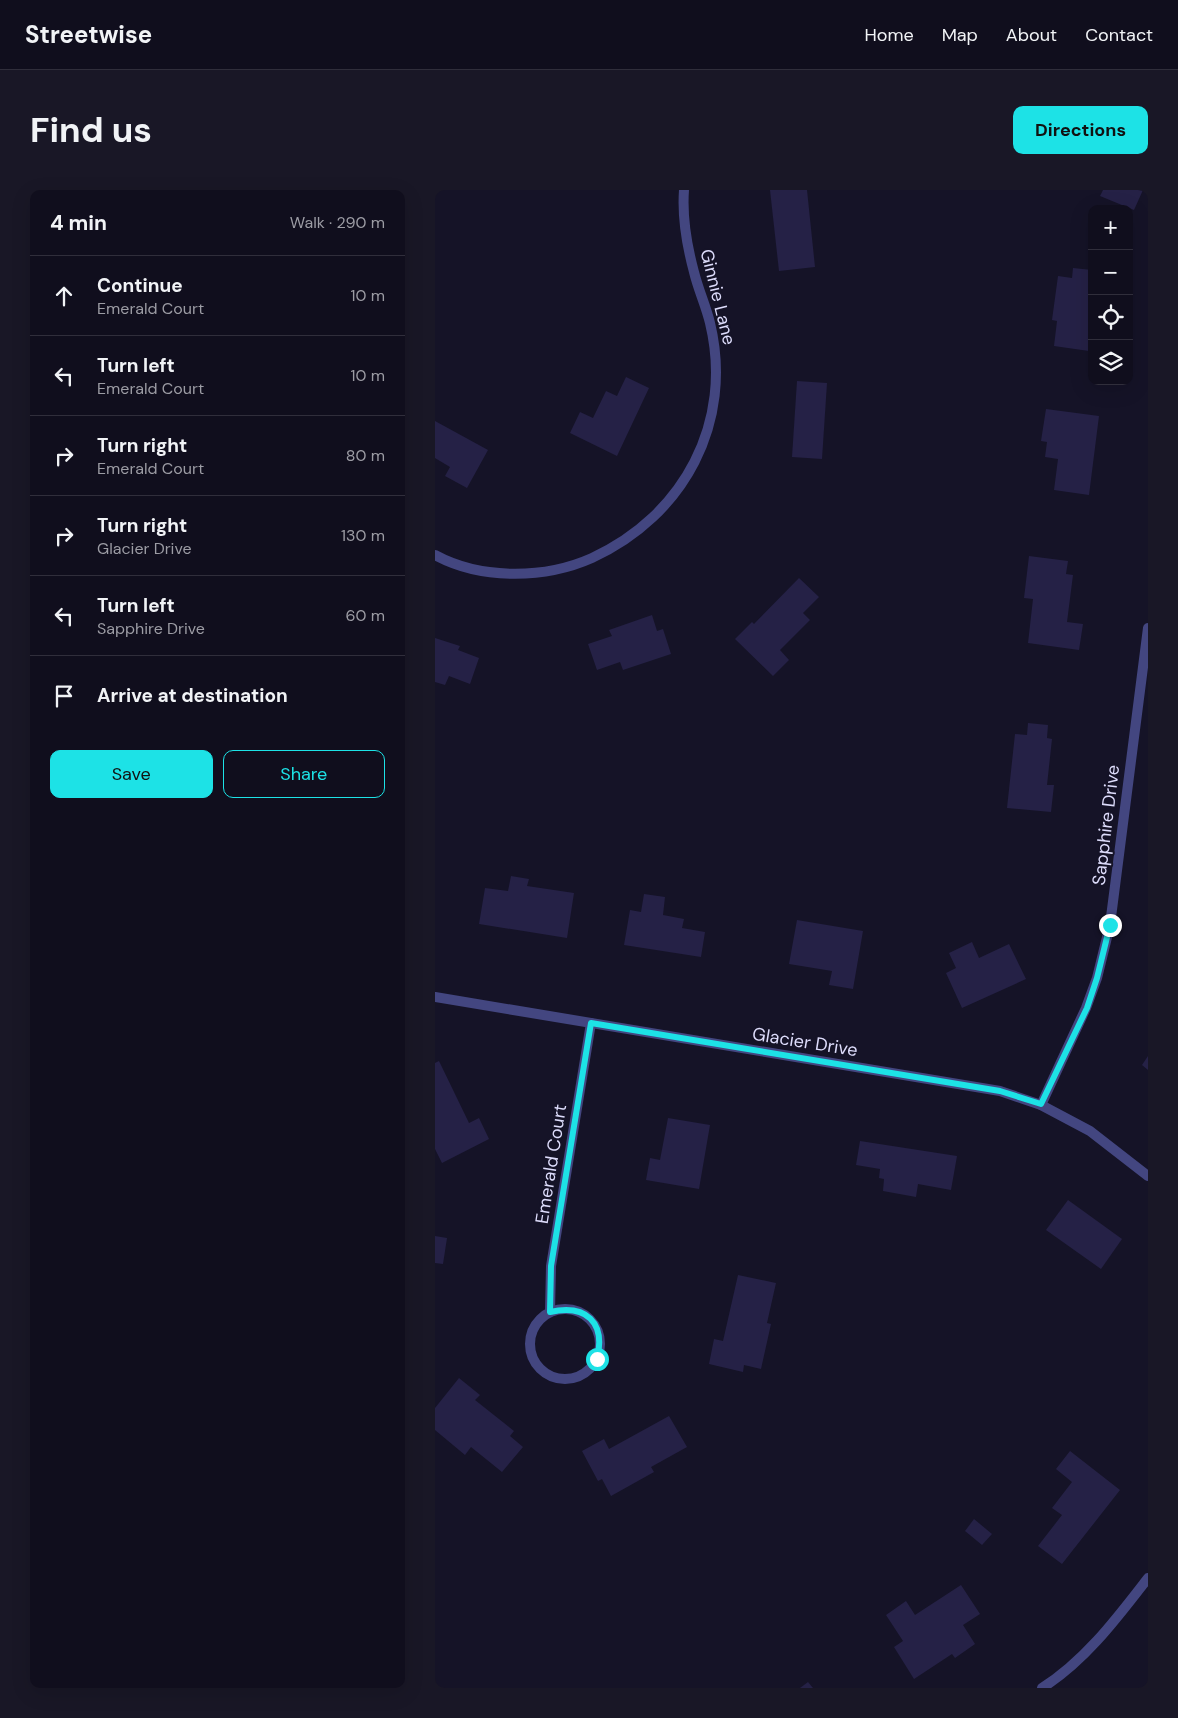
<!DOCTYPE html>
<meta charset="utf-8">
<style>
body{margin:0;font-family:"DM Sans",sans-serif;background:#191726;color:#f1f3f6}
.controls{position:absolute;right:15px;top:15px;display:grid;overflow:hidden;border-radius:10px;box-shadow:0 5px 20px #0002}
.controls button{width:45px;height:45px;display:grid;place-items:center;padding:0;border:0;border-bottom:1px solid #302e3b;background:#100e1d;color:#f1f3f6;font:25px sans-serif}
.stop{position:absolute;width:15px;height:15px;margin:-11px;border:4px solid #1de2e6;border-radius:50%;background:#fff}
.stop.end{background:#1de2e6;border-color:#fff;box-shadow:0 1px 5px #0008}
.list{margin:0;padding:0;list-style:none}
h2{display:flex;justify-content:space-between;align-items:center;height:65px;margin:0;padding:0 20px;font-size:21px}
h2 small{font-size:16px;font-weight:400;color:#9c9ca4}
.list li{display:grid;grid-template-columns:32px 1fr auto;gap:15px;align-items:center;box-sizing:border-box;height:80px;padding:0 20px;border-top:1px solid #302e3b}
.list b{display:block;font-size:19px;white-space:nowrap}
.list p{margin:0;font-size:16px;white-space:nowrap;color:#9c9ca4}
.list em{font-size:16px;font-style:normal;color:#9c9ca4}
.actions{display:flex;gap:10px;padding:15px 20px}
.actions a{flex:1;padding:11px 0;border:1px solid #1de2e6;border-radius:10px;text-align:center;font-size:18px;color:#1de2e6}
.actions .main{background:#1de2e6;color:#111}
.icon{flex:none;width:28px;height:28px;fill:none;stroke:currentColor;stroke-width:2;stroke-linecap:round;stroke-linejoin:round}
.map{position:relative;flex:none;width:713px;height:1498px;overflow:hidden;border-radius:10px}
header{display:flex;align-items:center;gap:30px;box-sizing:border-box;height:70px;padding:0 25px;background:#100e1d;border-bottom:1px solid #302e3b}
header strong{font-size:24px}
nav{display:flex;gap:28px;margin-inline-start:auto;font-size:18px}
.intro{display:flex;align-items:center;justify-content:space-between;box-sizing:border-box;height:120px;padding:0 30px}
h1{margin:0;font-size:35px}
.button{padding:12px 22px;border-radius:10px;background:#1de2e6;color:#111;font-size:18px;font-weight:700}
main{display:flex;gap:30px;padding:0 30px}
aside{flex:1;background:#100e1d;border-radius:10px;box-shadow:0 5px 20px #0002}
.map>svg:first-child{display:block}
.building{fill:#252146}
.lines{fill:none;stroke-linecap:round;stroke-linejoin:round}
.minor{stroke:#434680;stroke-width:10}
.route{stroke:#1de2e6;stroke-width:6}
.labels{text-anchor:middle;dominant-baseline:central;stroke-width:4;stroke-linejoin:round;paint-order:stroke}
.street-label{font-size:18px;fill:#dddcfb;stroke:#151327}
</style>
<header>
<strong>Streetwise</strong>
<nav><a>Home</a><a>Map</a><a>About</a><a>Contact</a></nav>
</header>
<div class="intro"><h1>Find us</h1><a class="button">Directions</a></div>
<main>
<aside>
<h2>4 min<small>Walk · 290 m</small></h2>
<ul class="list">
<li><svg class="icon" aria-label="ahead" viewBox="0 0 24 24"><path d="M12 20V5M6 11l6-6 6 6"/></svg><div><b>Continue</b><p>Emerald Court</p></div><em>10 m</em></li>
<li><svg class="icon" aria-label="left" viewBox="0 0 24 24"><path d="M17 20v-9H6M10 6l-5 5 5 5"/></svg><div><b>Turn left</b><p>Emerald Court</p></div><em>10 m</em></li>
<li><svg class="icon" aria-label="right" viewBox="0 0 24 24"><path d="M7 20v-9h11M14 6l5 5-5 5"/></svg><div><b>Turn right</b><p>Emerald Court</p></div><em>80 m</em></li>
<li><svg class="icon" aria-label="right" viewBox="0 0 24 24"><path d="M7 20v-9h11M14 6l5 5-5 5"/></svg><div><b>Turn right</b><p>Glacier Drive</p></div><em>130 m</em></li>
<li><svg class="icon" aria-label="left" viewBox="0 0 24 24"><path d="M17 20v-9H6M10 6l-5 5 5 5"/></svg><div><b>Turn left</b><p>Sapphire Drive</p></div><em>60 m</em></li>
<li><svg class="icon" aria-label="arrive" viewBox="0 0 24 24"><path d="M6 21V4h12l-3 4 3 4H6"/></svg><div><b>Arrive at destination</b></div></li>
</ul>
<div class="actions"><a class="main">Save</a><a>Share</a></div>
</aside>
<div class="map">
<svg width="713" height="1498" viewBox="0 0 713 1498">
<rect width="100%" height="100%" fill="#151327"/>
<g class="building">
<polygon points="335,0 372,0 380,77 344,81"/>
<polygon points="668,0 708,0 699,20 665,6"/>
<polygon points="638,78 657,80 657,141 654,161 619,156 622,131 617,130 623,86 637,88"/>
<polygon points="191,187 214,198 182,266 135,243 145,222 158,228 171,201 182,206"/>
<polygon points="362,191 392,193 387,269 357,267"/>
<polygon points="611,219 664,226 654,305 619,300 623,269 610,267 612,252 606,251"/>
<polygon points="0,231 53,260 32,298 10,286 15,277 0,268"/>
<polygon points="594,366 633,371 631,384 638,385 632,432 648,434 644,460 593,453 598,409 589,408"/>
<polygon points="364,388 384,407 368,423 375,430 345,460 354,470 338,486 300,449 317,432 319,434"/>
<polygon points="217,425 222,441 228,439 236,464 188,480 185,472 162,480 153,454 177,446 174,440"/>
<polygon points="0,448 25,456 23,460 44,468 35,494 14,486 10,495 0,492"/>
<polygon points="593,533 613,535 612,548 617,549 612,595 619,595 616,622 572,618 580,544 592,545"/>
<polygon points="76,686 94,689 92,696 139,703 132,748 44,734 50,698 73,701"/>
<polygon points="209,704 230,707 228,725 249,729 247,738 270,742 266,767 189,755 195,720 206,722"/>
<polygon points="362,730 428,741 418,799 394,795 397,781 354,774"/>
<polygon points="537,752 544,768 574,754 591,789 527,818 511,783 521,778 514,763"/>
<polygon points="713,866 713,880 707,875"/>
<polygon points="4,871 34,933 44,928 54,949 7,973 0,959 0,873"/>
<polygon points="233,928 275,935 264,999 211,990 215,968 225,970"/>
<polygon points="425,951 522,966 516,1000 483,994 481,1007 448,1001 449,989 444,988 445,979 421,975"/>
<polygon points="633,1010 687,1049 666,1079 611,1040"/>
<polygon points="0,1046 12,1048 8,1074 0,1073"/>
<polygon points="303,1085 341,1093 332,1133 336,1134 326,1179 309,1175 308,1182 274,1174 279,1149 288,1151"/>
<polygon points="24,1188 45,1205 40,1210 79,1241 75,1246 88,1257 67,1282 36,1257 30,1265 0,1240 0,1218"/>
<polygon points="234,1226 252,1257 216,1277 219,1282 176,1306 167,1289 163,1291 147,1261 169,1249 174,1259"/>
<polygon points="635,1261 685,1300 627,1374 603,1356 627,1325 617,1318 637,1292 621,1279"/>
<polygon points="539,1329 557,1344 547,1355 530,1341"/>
<polygon points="526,1395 545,1424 528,1435 540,1454 520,1468 517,1464 479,1489 459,1457 468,1451 451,1425 471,1411 480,1425"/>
<polygon points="373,1492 378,1498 365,1498"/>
</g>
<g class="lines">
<g class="minor">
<path d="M0 365C46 390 110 389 157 368 249 326 299 232 275 133 271 116 263 99 259 82 252 56 247 27 249 0"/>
<polyline points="0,807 565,901 606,915 655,941 713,986"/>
<polyline points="606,915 651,818 662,788 675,735 713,438"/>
<circle cx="130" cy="1154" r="35"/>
<polyline points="115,1122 116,1076 156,833"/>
<path d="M607 1498C650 1471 682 1428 713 1388"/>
</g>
</g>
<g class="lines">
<path class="route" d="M162 1169C171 1132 151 1114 115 1122L116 1076 156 833 565 901 606 914 652 818 662 788 675 735"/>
</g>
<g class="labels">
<g class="street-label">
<text transform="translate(283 107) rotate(76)">Ginnie Lane</text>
<text transform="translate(671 635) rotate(-83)">Sapphire Drive</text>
<text transform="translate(370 852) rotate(9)">Glacier Drive</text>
<text transform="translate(116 974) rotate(-81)">Emerald Court</text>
</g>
</g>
</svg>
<div class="controls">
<button>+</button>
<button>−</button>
<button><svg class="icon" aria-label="locate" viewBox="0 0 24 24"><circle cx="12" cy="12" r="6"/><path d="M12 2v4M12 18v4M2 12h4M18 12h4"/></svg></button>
<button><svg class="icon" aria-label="layers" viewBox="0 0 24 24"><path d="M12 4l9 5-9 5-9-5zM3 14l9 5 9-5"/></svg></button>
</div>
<div class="stop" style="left:162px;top:1169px"></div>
<div class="stop end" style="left:675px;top:735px"></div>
</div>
</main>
